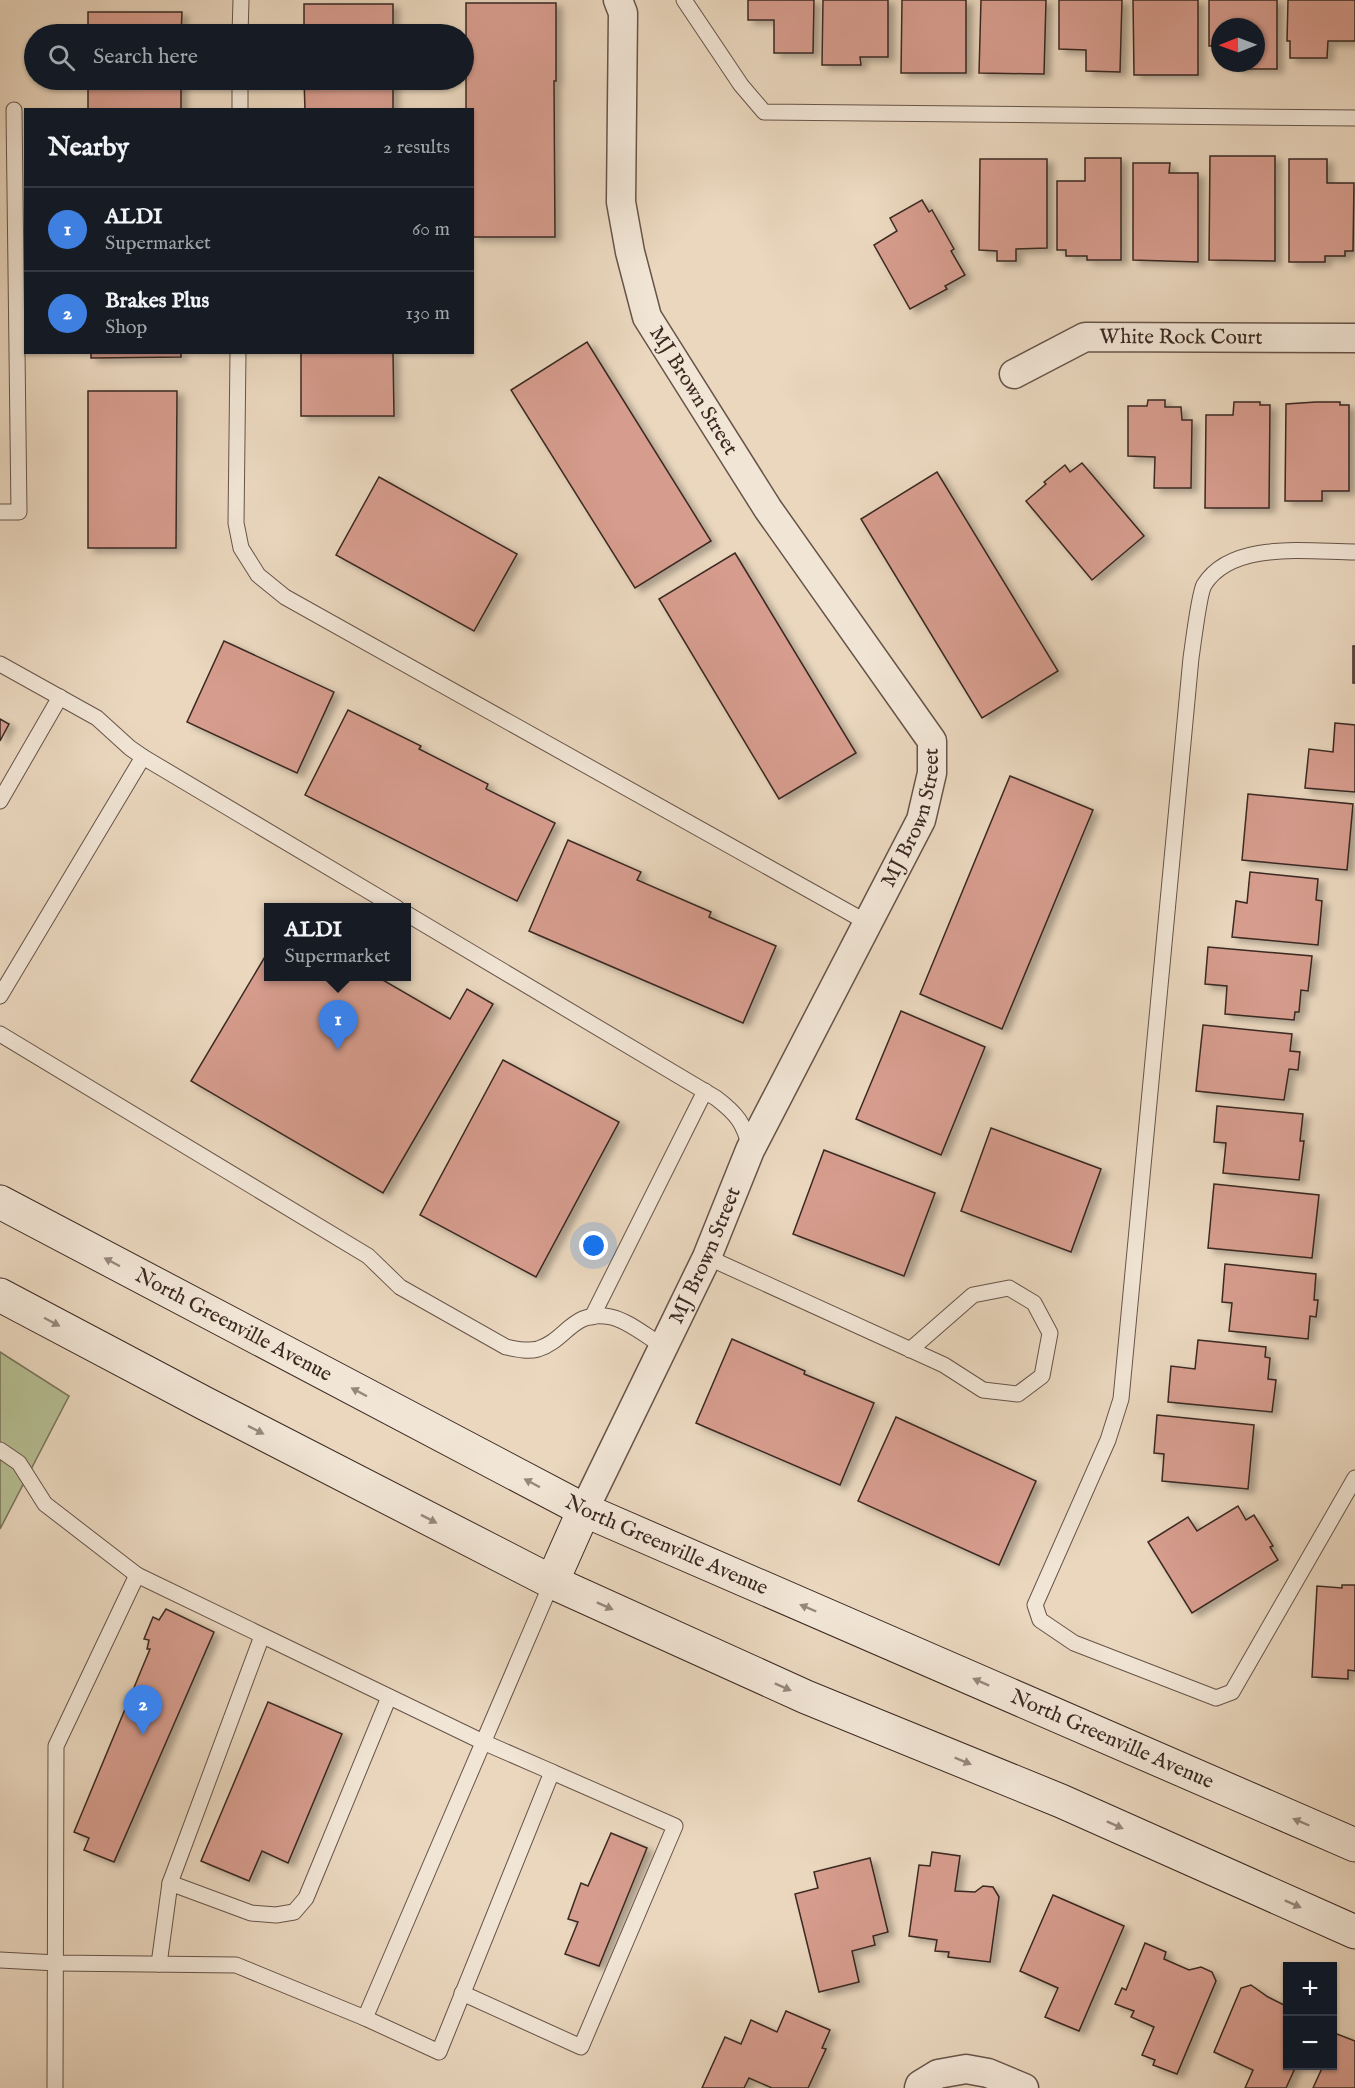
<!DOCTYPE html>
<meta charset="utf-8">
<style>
body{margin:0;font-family:"IM FELL English",serif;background:#242831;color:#f1f3f6}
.controls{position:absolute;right:18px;bottom:18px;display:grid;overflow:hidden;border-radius:0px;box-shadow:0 2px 4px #0004}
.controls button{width:54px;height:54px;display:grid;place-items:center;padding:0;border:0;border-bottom:2px solid #363941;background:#171b24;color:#f1f3f6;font:30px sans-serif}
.compass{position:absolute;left:1211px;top:18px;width:54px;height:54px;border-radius:50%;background:#171b24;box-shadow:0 2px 4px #0004;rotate:269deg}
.you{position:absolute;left:594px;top:1246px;width:21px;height:21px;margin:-15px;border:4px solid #fff;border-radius:50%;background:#1a73e8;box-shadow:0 0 0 9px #1a73e833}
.badge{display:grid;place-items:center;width:39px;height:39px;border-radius:50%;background:#c59692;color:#fff;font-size:20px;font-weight:700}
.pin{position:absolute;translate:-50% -50px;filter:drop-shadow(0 2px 3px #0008)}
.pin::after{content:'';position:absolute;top:32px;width:21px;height:18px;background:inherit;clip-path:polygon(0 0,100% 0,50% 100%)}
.popup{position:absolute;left:264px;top:903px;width:147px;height:78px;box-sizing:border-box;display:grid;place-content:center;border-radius:0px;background:#171b24;filter:drop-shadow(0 2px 4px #0005);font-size:20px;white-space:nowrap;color:#9ea1a6}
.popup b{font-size:22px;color:#f1f3f6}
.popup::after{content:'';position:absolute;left:50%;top:100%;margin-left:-12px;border:12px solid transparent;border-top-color:#171b24}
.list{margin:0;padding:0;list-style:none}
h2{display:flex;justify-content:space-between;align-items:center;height:78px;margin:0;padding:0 24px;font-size:26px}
h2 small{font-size:20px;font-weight:400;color:#9ea1a6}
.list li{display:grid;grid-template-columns:39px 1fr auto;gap:18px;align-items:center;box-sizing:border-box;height:84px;padding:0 24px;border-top:2px solid #363941}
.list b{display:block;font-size:22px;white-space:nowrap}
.list p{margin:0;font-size:20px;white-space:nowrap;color:#9ea1a6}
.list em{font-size:20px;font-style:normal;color:#9ea1a6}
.icon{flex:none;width:33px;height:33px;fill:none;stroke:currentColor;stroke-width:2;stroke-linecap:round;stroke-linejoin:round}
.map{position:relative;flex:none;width:1355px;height:2088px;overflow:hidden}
.search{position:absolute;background:#171b24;box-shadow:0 2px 4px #0004;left:24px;top:24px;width:450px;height:66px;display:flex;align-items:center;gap:15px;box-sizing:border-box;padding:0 21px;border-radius:33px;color:#9ea1a6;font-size:22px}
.panel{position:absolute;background:#171b24;box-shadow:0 2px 4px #0004;left:24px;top:108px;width:450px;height:246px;border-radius:0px}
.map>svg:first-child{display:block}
.green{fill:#b5be93;stroke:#78745a;stroke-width:1.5}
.building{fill:#d69c8d;stroke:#3b2922;stroke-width:1.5;filter:url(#shadow)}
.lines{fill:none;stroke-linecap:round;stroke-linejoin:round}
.lane-casing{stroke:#675449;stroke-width:17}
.street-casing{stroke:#675449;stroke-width:31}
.secondary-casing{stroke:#3b2922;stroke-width:35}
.lane{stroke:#f1e5d5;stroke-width:15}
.street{stroke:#f1e5d5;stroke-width:28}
.secondary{stroke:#f1e5d5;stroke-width:33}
.oneway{fill:#96877c}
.labels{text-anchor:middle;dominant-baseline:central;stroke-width:4.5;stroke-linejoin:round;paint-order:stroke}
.street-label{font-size:21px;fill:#3b2922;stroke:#f1e5d5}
</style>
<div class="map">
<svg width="1355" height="2088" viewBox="0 0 1355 2088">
<defs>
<filter id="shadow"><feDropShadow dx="6" dy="4" stdDeviation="3" flood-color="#0004"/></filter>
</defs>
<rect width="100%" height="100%" fill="#ead7be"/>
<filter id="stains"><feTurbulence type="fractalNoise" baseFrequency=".00333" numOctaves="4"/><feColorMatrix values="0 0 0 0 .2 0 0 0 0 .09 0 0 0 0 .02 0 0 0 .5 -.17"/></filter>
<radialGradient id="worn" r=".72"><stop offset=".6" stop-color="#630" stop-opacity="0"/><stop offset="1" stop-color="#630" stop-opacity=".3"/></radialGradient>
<polygon class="green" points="0,1352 69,1396 0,1529"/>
<g class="building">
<polygon points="748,0 814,0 813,53 774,53 774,20 748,20"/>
<polygon points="823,0 888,0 888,57 860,57 861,65 822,65"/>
<polygon points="902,0 966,0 966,73 901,73"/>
<polygon points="981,0 1046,0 1044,74 979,73"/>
<polygon points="1059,0 1122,0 1120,72 1086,71 1086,50 1059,49"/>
<polygon points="1133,0 1198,0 1198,75 1134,75"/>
<polygon points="1209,0 1277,0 1277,69 1238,69 1238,63 1256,63 1256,27 1220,27 1220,46 1209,46"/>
<polygon points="1288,0 1355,0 1355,41 1328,41 1327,58 1290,58 1290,41 1287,41"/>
<polygon points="466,3 556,3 556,81 554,81 555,237 472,237 472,110 466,110"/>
<rect x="304" y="4" width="89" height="30"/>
<polygon points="88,12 182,12 181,34 88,34"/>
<rect x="88" y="80" width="93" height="30"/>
<polygon points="304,80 393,80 393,110 305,110"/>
<polygon points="1210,156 1275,156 1275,261 1209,260"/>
<polygon points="1085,158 1121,158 1121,260 1087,260 1087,256 1066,256 1066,250 1057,250 1057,181 1085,181"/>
<polygon points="980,159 1047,159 1047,248 1016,249 1016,261 997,261 997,251 979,250"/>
<polygon points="1289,159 1327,159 1327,183 1354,183 1353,251 1345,251 1345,256 1325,256 1325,262 1289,262"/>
<polygon points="1133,163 1170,163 1169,173 1198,173 1198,262 1133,260"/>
<polygon points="922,200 929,212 932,210 954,249 951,251 965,275 945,286 947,289 910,309 874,245 897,231 890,218"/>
<polygon points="587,342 711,541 635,588 511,390"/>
<polygon points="91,352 181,352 181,357 91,358"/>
<polygon points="301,352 393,352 394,416 301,416"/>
<polygon points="88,391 177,391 176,548 88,548"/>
<polygon points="1148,400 1165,400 1165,407 1181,407 1182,420 1192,420 1191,488 1154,488 1155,457 1128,456 1128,406 1147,406"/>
<polygon points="1234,402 1260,402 1260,405 1270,405 1269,508 1205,508 1206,415 1233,415"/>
<polygon points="1316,402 1340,402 1340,405 1349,405 1349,491 1322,491 1322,501 1285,501 1286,404"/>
<polygon points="1082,463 1144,536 1092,580 1026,501 1046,484 1044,482 1065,465 1070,472"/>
<polygon points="937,472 1058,671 982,718 861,519"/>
<polygon points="379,477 517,554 474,631 336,555"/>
<polygon points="735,553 856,753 779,799 659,599"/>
<polygon points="224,641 334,692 297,773 187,722"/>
<rect x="1353" y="646" width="2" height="37"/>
<polygon points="348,710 421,746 419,749 488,784 486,789 555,823 517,901 305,795"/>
<polygon points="0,719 9,724 0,741"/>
<polygon points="1335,723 1355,725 1355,792 1305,788 1309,749 1333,752"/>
<polygon points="1010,776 1093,810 1002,1029 920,994"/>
<polygon points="1248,794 1353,804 1347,870 1242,860"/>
<polygon points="568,840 641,872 637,880 711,912 709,917 776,946 743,1023 529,931"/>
<polygon points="1250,872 1318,879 1316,900 1322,901 1318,945 1232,937 1236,901 1247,903"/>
<polygon points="1208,947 1312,956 1308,991 1301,990 1299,1012 1295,1012 1294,1020 1225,1014 1227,986 1205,984"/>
<polygon points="269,950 269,976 376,976 450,1019 467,989 493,1004 383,1193 191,1081"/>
<polygon points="901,1011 985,1047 941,1155 856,1119"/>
<polygon points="1203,1025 1292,1034 1290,1051 1300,1052 1298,1070 1289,1069 1284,1100 1196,1091"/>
<polygon points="503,1060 619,1122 536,1277 420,1215"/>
<polygon points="1217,1106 1303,1114 1300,1141 1304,1141 1299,1180 1223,1173 1226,1143 1214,1142"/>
<polygon points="991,1128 1101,1169 1071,1252 961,1211"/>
<polygon points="824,1150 935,1193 904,1276 793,1234"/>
<polygon points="1214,1184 1319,1195 1312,1258 1208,1248"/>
<polygon points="1225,1264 1316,1274 1314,1300 1318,1300 1316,1317 1310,1316 1308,1339 1229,1331 1232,1303 1222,1302"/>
<polygon points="732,1339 805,1371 804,1374 874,1403 840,1485 696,1423"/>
<polygon points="1198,1340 1266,1347 1265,1357 1270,1358 1268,1379 1276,1380 1272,1412 1168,1402 1171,1366 1195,1369"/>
<polygon points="1157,1415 1254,1425 1248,1489 1162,1481 1164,1454 1154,1453"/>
<polygon points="896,1417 1036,1481 999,1565 858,1501"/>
<polygon points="1238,1506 1246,1520 1254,1515 1273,1546 1270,1547 1278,1560 1192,1613 1148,1542 1188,1517 1197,1531"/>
<polygon points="1342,1585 1355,1585 1355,1671 1348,1670 1348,1679 1312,1677 1317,1586 1342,1588"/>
<polygon points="166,1609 214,1632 114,1862 84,1850 89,1838 74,1832 150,1649 147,1649 149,1640 144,1639 153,1617 159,1620"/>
<polygon points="268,1702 342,1734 288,1863 262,1851 249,1881 201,1861"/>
<polygon points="611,1833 647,1848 599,1966 565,1954 578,1922 568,1919 581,1883 588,1886"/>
<polygon points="932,1852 960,1856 955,1891 975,1892 983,1886 993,1887 999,1897 990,1962 948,1957 949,1952 935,1951 937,1940 909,1936 919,1865 930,1866"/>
<polygon points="870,1858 888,1932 873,1936 875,1945 852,1951 859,1982 819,1992 795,1894 818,1888 814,1872"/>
<polygon points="1053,1895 1124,1926 1079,2031 1045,2017 1058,1988 1020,1971"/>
<polygon points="1145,1943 1166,1952 1164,1959 1189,1970 1201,1967 1212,1972 1216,1981 1177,2074 1153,2065 1155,2060 1142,2055 1154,2027 1131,2017 1134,2011 1115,2004 1122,1988 1126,1990"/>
<polygon points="1251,1985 1268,1997 1288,2007 1288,2066 1296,2066 1286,2088 1245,2088 1253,2070 1214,2052 1241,1988"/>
<polygon points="786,2011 830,2030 822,2048 826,2049 808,2088 772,2088 749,2078 744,2088 702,2088 725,2037 741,2044 751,2020 777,2032"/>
<polygon points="1337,2034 1355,2041 1355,2088 1313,2088 1323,2066 1332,2066 1332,2043"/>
</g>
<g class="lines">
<g class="lane-casing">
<g id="lane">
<polyline points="684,0 741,85 764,112 1355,118"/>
<polyline points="240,34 241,0"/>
<polyline points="240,110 240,80"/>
<polyline points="238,352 236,523 241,548 258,575 285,597 868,923"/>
<polyline points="0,512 19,512 14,110"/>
<path d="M1355 552C1309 552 1232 540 1204 585 1199 594 1193 645 1191 658L1121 1399 1108 1440 1035 1605 1040 1620 1074 1643 1216 1698 1232 1692 1355 1478"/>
<polyline points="0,664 97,718 130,748 143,757 397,908"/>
<polyline points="0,801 60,697"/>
<path d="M407 914 716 1098C737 1114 744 1123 750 1148"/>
<polyline points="0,996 143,757"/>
<path d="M0 1034 368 1256 400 1287 506 1347C516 1349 527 1352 538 1349 567 1340 572 1309 611 1317 629 1321 647 1337 663 1346"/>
<polyline points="707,1257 944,1365 983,1390 1018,1394 1042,1376 1050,1333 1034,1303 1009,1288 973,1295 910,1350"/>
<polyline points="592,1317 705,1091"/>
<polyline points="0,1450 19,1463 45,1504 137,1575"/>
<polyline points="170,1883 251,1913 276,1915 294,1912 306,1898 389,1697"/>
<polyline points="0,1960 57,1963 236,1965 365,2018 552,1582"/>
<polyline points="159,1964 170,1883 262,1636"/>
<polyline points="462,1993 581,2047 675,1826 552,1772"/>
<polyline points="55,2088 56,1746 137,1575 483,1742 552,1772 439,2052 365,2018"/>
</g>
</g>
<g class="street-casing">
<g id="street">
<path id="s1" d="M1014 374 1085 337 1355 338"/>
<path id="s2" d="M584 1510 707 1257 750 1150 921 820 932 773V741L768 509 647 317 630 252 621 202 623 13 618 0"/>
<polyline points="919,2088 920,2085 938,2074 966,2069 988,2073 1024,2088"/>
</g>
</g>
<g class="secondary-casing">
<g id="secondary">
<path id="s3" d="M0 1202 584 1510 1355 1845"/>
<polyline points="0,1295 204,1403 552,1582 806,1697 1061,1801 1355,1932"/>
<polyline points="552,1582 584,1510"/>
</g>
</g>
<use href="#lane" class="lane"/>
<use href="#street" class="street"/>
<use href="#secondary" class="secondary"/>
</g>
<defs><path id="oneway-solid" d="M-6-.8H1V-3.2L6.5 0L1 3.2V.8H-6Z" transform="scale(1.5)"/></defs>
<g class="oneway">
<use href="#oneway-solid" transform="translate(112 1262) rotate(-152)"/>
<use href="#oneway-solid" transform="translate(52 1322) rotate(28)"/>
<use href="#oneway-solid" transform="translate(359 1392) rotate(-152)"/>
<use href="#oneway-solid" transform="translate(256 1430) rotate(27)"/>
<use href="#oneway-solid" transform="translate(532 1483) rotate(-152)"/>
<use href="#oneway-solid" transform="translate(429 1519) rotate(27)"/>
<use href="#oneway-solid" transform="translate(605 1606) rotate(24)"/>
<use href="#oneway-solid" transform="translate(808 1608) rotate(-157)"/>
<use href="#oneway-solid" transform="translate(981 1682) rotate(-156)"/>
<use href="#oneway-solid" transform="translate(783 1687) rotate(24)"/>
<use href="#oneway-solid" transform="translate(963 1761) rotate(22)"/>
<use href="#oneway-solid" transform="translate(1301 1822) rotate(-157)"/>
<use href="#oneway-solid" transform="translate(1115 1825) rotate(24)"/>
<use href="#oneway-solid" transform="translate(1293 1904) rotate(24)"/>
</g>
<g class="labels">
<g class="street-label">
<text stroke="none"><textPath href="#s1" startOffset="176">White Rock Court</textPath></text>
<text transform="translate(693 391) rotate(58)">MJ Brown Street</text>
<text stroke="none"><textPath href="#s2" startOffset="768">MJ Brown Street</textPath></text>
<text stroke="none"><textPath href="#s2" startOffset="282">MJ Brown Street</textPath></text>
<text stroke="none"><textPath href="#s3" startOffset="264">North Greenville Avenue</textPath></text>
<text stroke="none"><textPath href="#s3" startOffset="750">North Greenville Avenue</textPath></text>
<text stroke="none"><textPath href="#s3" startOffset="1236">North Greenville Avenue</textPath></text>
</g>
</g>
<rect width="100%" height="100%" filter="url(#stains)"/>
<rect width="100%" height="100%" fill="url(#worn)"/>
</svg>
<div class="controls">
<button>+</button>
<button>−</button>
</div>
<svg class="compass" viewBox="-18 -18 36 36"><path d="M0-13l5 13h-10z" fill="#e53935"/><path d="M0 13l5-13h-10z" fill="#9ea1a6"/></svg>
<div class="you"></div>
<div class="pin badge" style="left:338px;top:1050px;background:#3f7fe0">1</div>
<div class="popup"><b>ALDI</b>Supermarket</div>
<div class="pin badge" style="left:143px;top:1735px;background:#3f7fe0">2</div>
<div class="search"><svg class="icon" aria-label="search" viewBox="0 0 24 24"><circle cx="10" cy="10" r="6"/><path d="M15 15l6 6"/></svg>Search here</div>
<section class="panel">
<h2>Nearby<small>2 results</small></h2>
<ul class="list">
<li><span class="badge" style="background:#3f7fe0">1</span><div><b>ALDI</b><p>Supermarket</p></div><em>60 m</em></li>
<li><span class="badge" style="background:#3f7fe0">2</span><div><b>Brakes Plus</b><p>Shop</p></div><em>130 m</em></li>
</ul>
</section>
</div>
